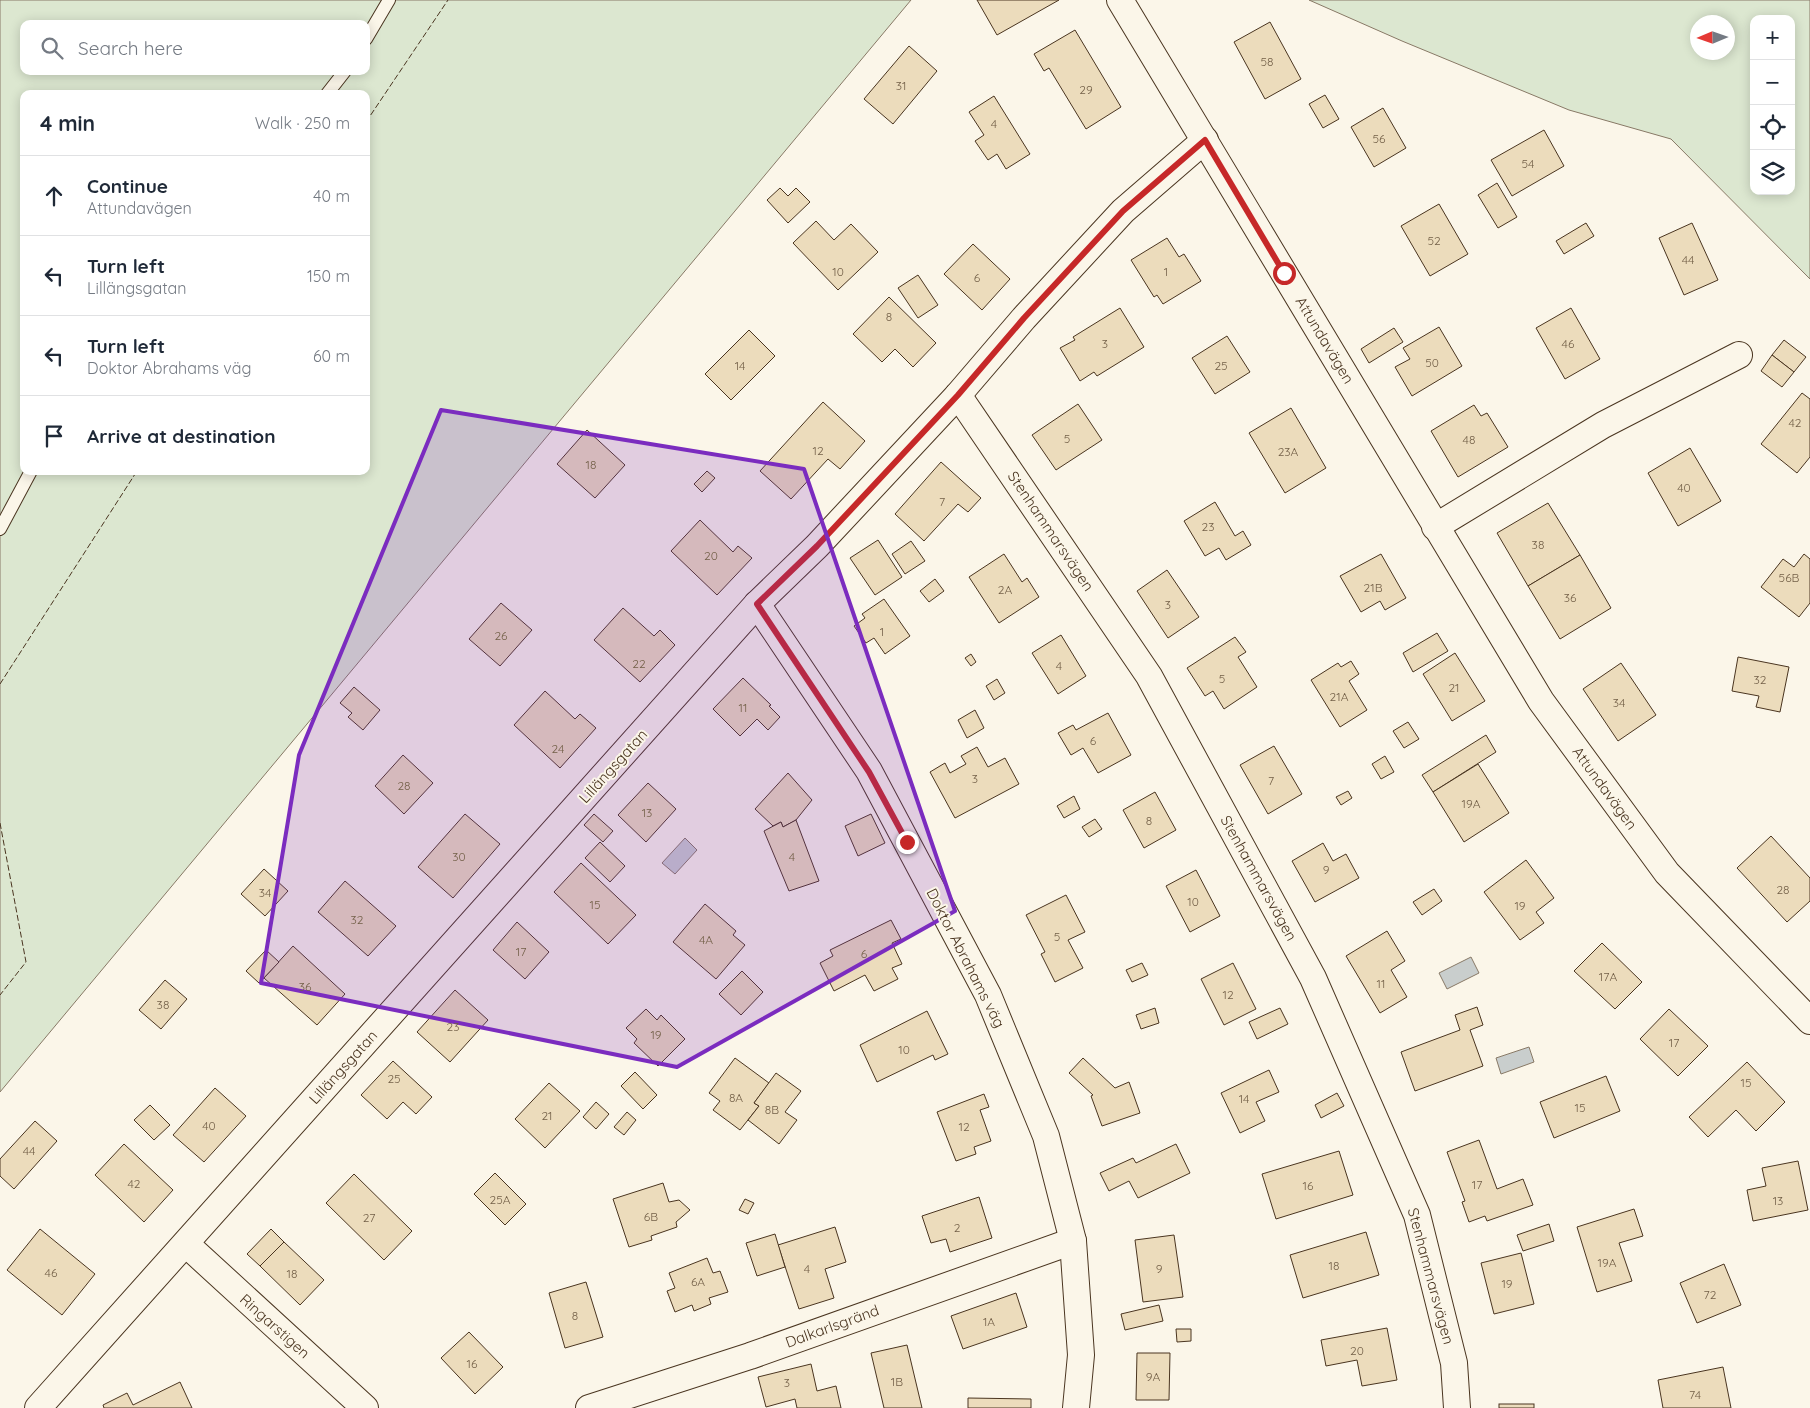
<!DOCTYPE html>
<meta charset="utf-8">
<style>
body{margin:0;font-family:Quicksand,sans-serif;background:#f2f2f3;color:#1f2937}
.controls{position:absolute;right:15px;top:15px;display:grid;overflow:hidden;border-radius:10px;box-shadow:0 2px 12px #0003}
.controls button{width:45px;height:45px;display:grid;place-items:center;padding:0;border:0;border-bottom:1px solid #e0e1e3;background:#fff;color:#1f2937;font:25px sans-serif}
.compass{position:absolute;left:1690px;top:15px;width:45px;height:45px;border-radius:50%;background:#fff;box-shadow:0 2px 12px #0003;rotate:268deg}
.stop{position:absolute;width:15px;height:15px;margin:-11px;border:4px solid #c62828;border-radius:50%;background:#fff}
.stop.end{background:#c62828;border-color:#fff;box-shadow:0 1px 5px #0008}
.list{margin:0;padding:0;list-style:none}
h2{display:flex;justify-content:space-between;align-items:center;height:65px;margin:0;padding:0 20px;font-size:21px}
h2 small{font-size:16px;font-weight:400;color:#747a83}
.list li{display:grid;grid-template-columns:32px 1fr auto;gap:15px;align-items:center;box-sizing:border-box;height:80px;padding:0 20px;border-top:1px solid #e0e1e3}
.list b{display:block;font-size:19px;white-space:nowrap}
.list p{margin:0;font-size:16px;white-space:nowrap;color:#747a83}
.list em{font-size:16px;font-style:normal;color:#747a83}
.icon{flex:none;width:28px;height:28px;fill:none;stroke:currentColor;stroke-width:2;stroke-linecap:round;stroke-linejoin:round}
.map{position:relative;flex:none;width:1810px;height:1408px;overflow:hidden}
.search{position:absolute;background:#fff;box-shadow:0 2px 12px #0003;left:20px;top:20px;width:350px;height:55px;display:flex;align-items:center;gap:12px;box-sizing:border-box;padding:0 18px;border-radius:10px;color:#747a83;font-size:19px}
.panel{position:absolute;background:#fff;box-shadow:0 2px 12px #0003;left:20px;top:90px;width:350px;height:385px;border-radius:10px}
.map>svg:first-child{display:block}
.green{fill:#dce7d0;stroke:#887966;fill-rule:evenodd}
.water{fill:#c9cecd;stroke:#887966}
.building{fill:#ecdcbc;stroke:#4a3520}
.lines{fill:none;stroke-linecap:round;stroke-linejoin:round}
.service-casing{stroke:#4a3520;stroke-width:14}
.minor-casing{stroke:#4a3520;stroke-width:28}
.service{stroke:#fbf6e9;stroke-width:12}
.minor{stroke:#fbf6e9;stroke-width:26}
.fence{stroke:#4a3520;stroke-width:1;stroke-dasharray:6 2.5;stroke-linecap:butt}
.route{stroke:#c62828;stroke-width:6}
.marked{fill:#7b2cbf;fill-opacity:0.2;stroke:#7b2cbf;stroke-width:4;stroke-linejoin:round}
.labels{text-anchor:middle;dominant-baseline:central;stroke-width:4;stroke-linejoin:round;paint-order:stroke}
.number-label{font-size:12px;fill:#725f47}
.street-label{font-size:15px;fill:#4a3520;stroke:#fbf6e9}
</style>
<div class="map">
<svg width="1810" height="1408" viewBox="0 0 1810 1408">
<rect width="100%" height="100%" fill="#fbf6e9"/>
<g class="green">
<path d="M0 0H911L0 1092ZM24 24H366V71H24ZM24 94H366V471H24Z"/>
<path d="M1309 0H1810V279L1671 139 1569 110 1402 41ZM1754 19H1791V191H1754ZM1698 22H1728V52H1698Z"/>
</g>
<g class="water">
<polygon points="685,838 697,850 675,874 662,863"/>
<polygon points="1471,957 1479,973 1447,989 1439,973"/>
<polygon points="1529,1047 1534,1062 1501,1074 1496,1058"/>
</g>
<g class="building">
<polygon points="977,0 1059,0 997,35"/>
<polygon points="1270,22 1301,79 1265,99 1234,42"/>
<polygon points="1075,30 1121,107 1086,129 1049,68 1044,71 1034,54"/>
<polygon points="909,46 937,71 893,124 864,99"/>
<polygon points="1325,95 1339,119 1323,128 1309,104"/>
<polygon points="994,96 1030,154 1006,169 997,154 988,160 975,141 984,135 969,112"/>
<polygon points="1383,108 1406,148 1374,167 1351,127"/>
<polygon points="1544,130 1564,166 1512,196 1491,160"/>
<polygon points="1497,183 1517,217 1498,228 1478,195"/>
<polygon points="780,188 788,196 796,188 810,202 788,223 767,200"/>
<polygon points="1439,204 1468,254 1430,276 1401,226"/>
<polygon points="816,221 834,240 851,224 878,252 838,290 793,243"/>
<polygon points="1586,223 1594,236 1564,254 1556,241"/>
<polygon points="1692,223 1718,280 1684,295 1659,238"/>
<polygon points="1167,238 1179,257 1184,254 1201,281 1163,304 1157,295 1154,297 1131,260"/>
<polygon points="973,244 1010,279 982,310 944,274"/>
<polygon points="918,275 938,305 918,318 898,288"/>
<polygon points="889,297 936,343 913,367 895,349 882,362 853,334"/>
<polygon points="1120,308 1144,347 1097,376 1094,372 1080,381 1060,348 1075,340 1073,337"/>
<polygon points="1571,308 1600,359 1565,379 1536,328"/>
<polygon points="1439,327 1462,366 1412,396 1395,367 1410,359 1403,348"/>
<polygon points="1394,328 1403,342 1369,363 1361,349"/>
<polygon points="749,330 775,356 731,400 705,374"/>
<polygon points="1227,336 1250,372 1215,394 1192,358"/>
<polygon points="1784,340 1806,357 1794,372 1772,355"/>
<polygon points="1772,355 1794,372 1782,387 1761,371"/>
<polygon points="1802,393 1810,399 1810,457 1797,473 1761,444"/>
<polygon points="823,402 865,441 840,469 828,459 791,499 760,471"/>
<polygon points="1078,404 1102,440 1056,470 1032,435"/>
<polygon points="1474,405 1481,416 1487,413 1508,447 1458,477 1431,431"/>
<polygon points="1291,408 1326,468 1285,493 1249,433"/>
<polygon points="587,430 625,465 595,498 557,464"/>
<polygon points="1690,448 1721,501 1678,526 1648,473"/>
<polygon points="941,462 981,498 968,512 958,504 924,541 895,514"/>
<polygon points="707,471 715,478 702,492 694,484"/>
<polygon points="1215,502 1235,536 1243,531 1251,545 1226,560 1219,548 1205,556 1184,521"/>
<polygon points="1548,503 1580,555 1528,586 1497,533"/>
<polygon points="700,520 733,552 738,546 752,558 717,595 671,551"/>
<polygon points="878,540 902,577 875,595 850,558"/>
<polygon points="911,541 925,561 905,574 892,554"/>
<polygon points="1004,554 1022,582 1027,578 1039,597 999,623 969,577"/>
<polygon points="1381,554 1406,598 1385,610 1380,601 1361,612 1340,576"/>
<polygon points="1804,554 1810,559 1810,603 1799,617 1761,587 1783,559 1794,567"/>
<polygon points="1580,555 1611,608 1560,639 1528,586"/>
<polygon points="1167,570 1199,617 1168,638 1137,591"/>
<polygon points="935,579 944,591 929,602 920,591"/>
<polygon points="884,599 910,636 885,654 874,638 866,643 854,626 865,618 862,614"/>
<polygon points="501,603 532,630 500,666 469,639"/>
<polygon points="623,608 654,636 660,630 675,645 640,682 594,640"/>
<polygon points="1437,633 1448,651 1413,672 1403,653"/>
<polygon points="1061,635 1086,676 1058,694 1032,653"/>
<polygon points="1235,637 1246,652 1238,657 1257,687 1224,709 1213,691 1205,696 1187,668"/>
<polygon points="1455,653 1485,701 1452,721 1423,674"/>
<polygon points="971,654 976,662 971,666 965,658"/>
<polygon points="1738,657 1789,667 1780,712 1756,707 1759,696 1732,691"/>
<polygon points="1351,661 1359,674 1349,681 1367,710 1340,727 1311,680 1338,663 1341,667"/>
<polygon points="1621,663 1656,715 1618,741 1583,689"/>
<polygon points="743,678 771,705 769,706 780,717 768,730 757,719 740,736 713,709"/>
<polygon points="997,679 1005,693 994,700 986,686"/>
<polygon points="354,687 380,710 363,730 348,717 352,713 340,703"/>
<polygon points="545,691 575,719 580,714 596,728 560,768 514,725"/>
<polygon points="975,710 984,728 967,738 958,720"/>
<polygon points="1108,713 1131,755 1098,773 1083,748 1071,755 1058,733 1073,725 1076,730"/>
<polygon points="1408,722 1419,739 1404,748 1393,731"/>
<polygon points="1486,735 1496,752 1433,792 1422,775"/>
<polygon points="1274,746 1302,794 1268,814 1240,765"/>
<polygon points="977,747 988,767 1005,758 1019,784 955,818 930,772 945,763 950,773 966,764 961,756"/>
<polygon points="403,755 433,783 404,814 375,786"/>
<polygon points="1385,756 1394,772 1381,779 1372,764"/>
<polygon points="1478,764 1509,813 1464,842 1433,792"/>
<polygon points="788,773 812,800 796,820 783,827 781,822 773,826 755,809"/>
<polygon points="648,783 676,809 646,842 618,815"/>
<polygon points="1348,791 1352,798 1341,805 1336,797"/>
<polygon points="1155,792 1176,830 1144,848 1123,810"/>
<polygon points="1074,796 1080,809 1064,818 1057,806"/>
<polygon points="465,814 500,844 453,898 418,867"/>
<polygon points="594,814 613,831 603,842 584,825"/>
<polygon points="871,814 885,843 858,856 845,826"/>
<polygon points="1095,819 1102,829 1089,837 1082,827"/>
<polygon points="796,820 819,881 789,891 764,831 781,822 783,827"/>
<polygon points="1771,836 1810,878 1810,901 1787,922 1737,868"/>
<polygon points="600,842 625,866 610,882 585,858"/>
<polygon points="1323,843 1333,861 1346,854 1359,878 1315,902 1292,861"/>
<polygon points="1526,860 1554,898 1536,912 1544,923 1520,940 1484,892"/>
<polygon points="581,863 636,915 608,944 554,892"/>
<polygon points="264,869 288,891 265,916 241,894"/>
<polygon points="1196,870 1220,916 1190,932 1166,886"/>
<polygon points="345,881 396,926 368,956 318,912"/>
<polygon points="1434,889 1442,901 1422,915 1413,902"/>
<polygon points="1066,895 1085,932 1068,940 1083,968 1055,982 1041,954 1045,952 1026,915"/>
<polygon points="705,904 736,931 733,935 745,945 716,979 673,942"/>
<polygon points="891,920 901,939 892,943 902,964 892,968 898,979 874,991 865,975 834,991 820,963 833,956 830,950"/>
<polygon points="517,922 549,952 525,979 493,950"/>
<polygon points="1387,931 1405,961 1391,970 1407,997 1380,1013 1346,956"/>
<polygon points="1602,943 1642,982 1615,1009 1574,971"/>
<polygon points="293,946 345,994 317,1025 264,978"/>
<polygon points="266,950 279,962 259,983 246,971"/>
<polygon points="1142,963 1148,975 1132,982 1126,970"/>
<polygon points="1233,963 1256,1009 1224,1025 1201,979"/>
<polygon points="742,971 763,992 741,1015 719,994"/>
<polygon points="165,980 187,999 161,1029 139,1010"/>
<polygon points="455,990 488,1020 450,1062 417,1032"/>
<polygon points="1477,1007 1483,1025 1470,1030 1483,1066 1415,1091 1401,1052 1460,1030 1455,1015"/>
<polygon points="1155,1008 1159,1023 1141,1029 1136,1015"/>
<polygon points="1280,1008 1288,1024 1257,1039 1249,1022"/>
<polygon points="646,1009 657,1020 661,1015 685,1039 658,1066 634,1043 637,1039 626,1028"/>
<polygon points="1669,1009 1708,1046 1678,1076 1640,1039"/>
<polygon points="927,1011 948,1054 935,1060 933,1055 877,1082 860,1045"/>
<polygon points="735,1058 769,1083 754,1103 759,1106 740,1130 713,1110 720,1101 709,1093"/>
<polygon points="1083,1058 1115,1088 1129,1082 1140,1113 1102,1126 1091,1096 1093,1095 1069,1073"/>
<polygon points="393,1061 432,1097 416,1114 403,1102 387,1119 361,1095"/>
<polygon points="1747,1062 1785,1102 1756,1131 1736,1110 1708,1137 1689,1117"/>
<polygon points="1269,1070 1279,1092 1256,1102 1265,1121 1240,1133 1221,1093"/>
<polygon points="635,1072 657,1095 643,1109 621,1086"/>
<polygon points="776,1073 801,1091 785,1112 797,1120 779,1144 748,1120 759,1106 754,1103"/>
<polygon points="1606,1076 1620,1111 1554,1138 1540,1102"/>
<polygon points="549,1083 580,1111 545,1148 515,1119"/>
<polygon points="215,1088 246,1116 204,1162 173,1135"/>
<polygon points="1337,1093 1344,1106 1321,1118 1315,1105"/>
<polygon points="984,1094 989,1107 980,1110 991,1141 974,1147 976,1154 956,1161 937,1112"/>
<polygon points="596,1102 609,1114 596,1129 583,1117"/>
<polygon points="150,1105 170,1125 154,1140 134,1120"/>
<polygon points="627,1112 636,1120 624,1135 614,1127"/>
<polygon points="35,1121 57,1141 14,1189 0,1176 0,1159"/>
<polygon points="1479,1140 1497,1189 1523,1179 1533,1205 1487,1221 1485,1216 1469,1222 1462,1202 1465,1201 1447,1152"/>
<polygon points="124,1144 173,1190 144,1222 95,1175"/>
<polygon points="1176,1144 1190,1173 1138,1198 1129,1181 1109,1191 1100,1173 1133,1158 1136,1163"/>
<polygon points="1339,1151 1353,1195 1276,1219 1262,1174"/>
<polygon points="1798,1161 1808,1210 1753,1221 1747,1190 1766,1186 1762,1168"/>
<polygon points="495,1173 526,1204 505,1225 474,1194"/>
<polygon points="354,1174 412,1231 384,1260 326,1203"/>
<polygon points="663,1183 669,1202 679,1200 690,1210 676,1222 677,1227 651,1236 652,1240 629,1247 613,1199"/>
<polygon points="979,1197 992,1238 950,1252 946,1239 931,1243 922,1216"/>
<polygon points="745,1199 754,1203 748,1214 739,1210"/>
<polygon points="1634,1209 1643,1236 1619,1243 1632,1281 1597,1292 1577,1227"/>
<polygon points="1549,1224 1554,1241 1523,1251 1517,1235"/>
<polygon points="835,1227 846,1262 825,1269 834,1298 799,1309 778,1245"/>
<polygon points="40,1229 95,1274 62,1315 7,1270"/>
<polygon points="271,1229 284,1242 260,1266 247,1254"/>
<polygon points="1366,1232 1379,1275 1303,1298 1290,1255"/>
<polygon points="775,1234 785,1267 757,1276 746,1243"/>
<polygon points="1174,1235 1183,1297 1143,1302 1135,1240"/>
<polygon points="284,1242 324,1280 300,1305 260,1266"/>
<polygon points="1521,1253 1534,1304 1494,1314 1481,1263"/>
<polygon points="707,1258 713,1273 720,1271 728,1292 709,1298 711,1304 694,1311 692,1305 675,1312 667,1291 675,1288 669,1273"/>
<polygon points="1724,1264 1741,1305 1697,1323 1680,1283"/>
<polygon points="586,1282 603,1337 565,1348 549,1293"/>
<polygon points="1016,1293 1027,1327 963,1349 951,1316"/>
<polygon points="1159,1305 1163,1321 1125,1330 1121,1314"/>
<polygon points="1387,1328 1397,1380 1362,1386 1357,1360 1326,1366 1321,1340"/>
<polygon points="1176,1329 1191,1329 1191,1341 1177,1342"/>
<polygon points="469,1332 503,1367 475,1394 441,1358"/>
<polygon points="907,1345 922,1408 884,1408 871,1353"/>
<polygon points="1137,1353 1170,1353 1169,1400 1136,1400"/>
<polygon points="811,1364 817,1391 836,1386 841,1408 797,1408 795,1399 766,1407 758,1377"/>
<polygon points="1723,1367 1731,1408 1663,1408 1658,1380"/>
<polygon points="180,1382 192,1408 104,1408 103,1405 127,1393 133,1405"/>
<polygon points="968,1398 1031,1399 1031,1408 968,1408"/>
<rect x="1499" y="1404" width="35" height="4"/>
</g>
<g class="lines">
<g class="service-casing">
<g id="service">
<polyline points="366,39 389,0"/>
<polyline points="327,94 345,71"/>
<polyline points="0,529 31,471"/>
</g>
</g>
<g class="minor-casing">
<g id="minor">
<polyline points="1120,0 1541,701 1667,873 1810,1021"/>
<polyline points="958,395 1149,676 1313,978 1417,1215 1454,1363 1457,1408"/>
<polyline points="1435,527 1603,425 1739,355"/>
<polyline points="757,604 869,771 988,995 1046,1136 1073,1241 1081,1355 1076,1408"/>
<polyline points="186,1244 365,1408"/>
<polyline points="38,1408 757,604 817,546 958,395 1024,318 1123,211 1205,140"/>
<polyline points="589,1408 750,1356 1073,1241"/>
</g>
</g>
<use href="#service" class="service"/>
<use href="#minor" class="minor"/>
<g class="fence">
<polyline points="366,122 448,0"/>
<polyline points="0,684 137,471"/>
<polyline points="0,823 26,962 0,995"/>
</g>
</g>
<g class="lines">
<polyline class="route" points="907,842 869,772 757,604 817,546 958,395 1024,318 1123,211 1205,140 1284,273"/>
</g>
<path class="marked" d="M441 410 804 469 955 911 677 1067 261 983 299 755Z"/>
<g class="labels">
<g class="number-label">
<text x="1267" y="61">58</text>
<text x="901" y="85">31</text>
<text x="1086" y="89">29</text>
<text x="994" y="123">4</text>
<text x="1379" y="138">56</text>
<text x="1528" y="163">54</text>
<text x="1434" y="240">52</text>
<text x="1688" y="259">44</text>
<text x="838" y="271">10</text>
<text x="1166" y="271">1</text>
<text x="977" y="277">6</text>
<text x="889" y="316">8</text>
<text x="1105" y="343">3</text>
<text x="1568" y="343">46</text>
<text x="1432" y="362">50</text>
<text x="740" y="365">14</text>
<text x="1221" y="365">25</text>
<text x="1795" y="422">42</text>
<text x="1067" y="438">5</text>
<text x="1469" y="439">48</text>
<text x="818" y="450">12</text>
<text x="1288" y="451">23A</text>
<text x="591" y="464">18</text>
<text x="1684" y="487">40</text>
<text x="942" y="501">7</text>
<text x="1208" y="526">23</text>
<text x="1538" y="544">38</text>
<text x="711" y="555">20</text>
<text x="1789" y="577">56B</text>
<text x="1373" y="587">21B</text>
<text x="1005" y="589">2A</text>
<text x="1570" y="597">36</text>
<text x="1168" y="604">3</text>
<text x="882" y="631">1</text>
<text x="501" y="635">26</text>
<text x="639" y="663">22</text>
<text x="1059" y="665">4</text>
<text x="1222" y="678">5</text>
<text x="1760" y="679">32</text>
<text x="1454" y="687">21</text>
<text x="1339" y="696">21A</text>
<text x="1619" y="702">34</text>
<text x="743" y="707">11</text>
<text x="1093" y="740">6</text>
<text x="558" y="748">24</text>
<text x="975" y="778">3</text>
<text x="1271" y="780">7</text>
<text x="404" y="785">28</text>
<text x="1471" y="803">19A</text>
<text x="647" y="812">13</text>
<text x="1149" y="820">8</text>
<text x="459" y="856">30</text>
<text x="792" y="856">4</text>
<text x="1326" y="869">9</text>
<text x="1783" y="889">28</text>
<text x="265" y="892">34</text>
<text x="1193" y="901">10</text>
<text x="595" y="904">15</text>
<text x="1520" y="905">19</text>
<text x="357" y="919">32</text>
<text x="1057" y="936">5</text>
<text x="706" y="939">4A</text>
<text x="521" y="951">17</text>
<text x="864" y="953">6</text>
<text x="1608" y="976">17A</text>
<text x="1381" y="983">11</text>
<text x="305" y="986">36</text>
<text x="1228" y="994">12</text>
<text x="163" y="1004">38</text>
<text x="453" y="1026">23</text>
<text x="656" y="1034">19</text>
<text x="1674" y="1042">17</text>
<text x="904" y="1049">10</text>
<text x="394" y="1078">25</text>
<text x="1746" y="1082">15</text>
<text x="736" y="1097">8A</text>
<text x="1244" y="1098">14</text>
<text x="1580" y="1107">15</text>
<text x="772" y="1109">8B</text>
<text x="547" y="1115">21</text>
<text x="209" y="1125">40</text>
<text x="964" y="1126">12</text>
<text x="29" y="1150">44</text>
<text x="134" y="1183">42</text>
<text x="1477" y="1184">17</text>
<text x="1308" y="1185">16</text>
<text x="500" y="1199">25A</text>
<text x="1778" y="1200">13</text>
<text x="651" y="1216">6B</text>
<text x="369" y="1217">27</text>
<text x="957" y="1227">2</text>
<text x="1607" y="1262">19A</text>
<text x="1334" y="1265">18</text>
<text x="807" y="1268">4</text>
<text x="1159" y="1268">9</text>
<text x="51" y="1272">46</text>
<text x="292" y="1273">18</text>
<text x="698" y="1281">6A</text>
<text x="1507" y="1283">19</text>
<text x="1710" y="1294">72</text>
<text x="575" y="1315">8</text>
<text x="989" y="1321">1A</text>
<text x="1357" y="1350">20</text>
<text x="472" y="1363">16</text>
<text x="1153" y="1376">9A</text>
<text x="897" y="1381">1B</text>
<text x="787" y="1382">3</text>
<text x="1695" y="1394">74</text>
</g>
<g class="street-label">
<text transform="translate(1325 340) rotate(59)">Attundavägen</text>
<text transform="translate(1051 531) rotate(56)">Stenhammarsvägen</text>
<text transform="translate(613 766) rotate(-48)">Lillängsgatan</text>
<text transform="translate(1605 788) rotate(54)">Attundavägen</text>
<text transform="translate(1259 878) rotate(61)">Stenhammarsvägen</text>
<text transform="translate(966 958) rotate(63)">Doktor Abrahams väg</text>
<text transform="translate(343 1067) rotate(-48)">Lillängsgatan</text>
<text transform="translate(1431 1276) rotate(75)">Stenhammarsvägen</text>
<text transform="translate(275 1326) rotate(42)">Ringarstigen</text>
<text transform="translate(832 1326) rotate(-20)">Dalkarlsgränd</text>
</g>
</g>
</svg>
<div class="controls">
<button>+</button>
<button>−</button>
<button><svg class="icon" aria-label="locate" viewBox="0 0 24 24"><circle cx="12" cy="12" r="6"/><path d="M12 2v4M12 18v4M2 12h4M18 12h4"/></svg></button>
<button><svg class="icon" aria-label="layers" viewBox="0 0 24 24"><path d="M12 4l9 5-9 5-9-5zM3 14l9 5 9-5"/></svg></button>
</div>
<svg class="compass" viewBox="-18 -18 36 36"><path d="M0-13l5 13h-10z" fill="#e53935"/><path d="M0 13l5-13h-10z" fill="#747a83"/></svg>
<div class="stop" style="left:1284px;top:273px"></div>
<div class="stop end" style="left:907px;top:842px"></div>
<div class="search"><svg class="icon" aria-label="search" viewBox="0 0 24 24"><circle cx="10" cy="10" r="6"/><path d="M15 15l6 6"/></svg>Search here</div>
<section class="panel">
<h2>4 min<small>Walk · 250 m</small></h2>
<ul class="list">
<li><svg class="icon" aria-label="ahead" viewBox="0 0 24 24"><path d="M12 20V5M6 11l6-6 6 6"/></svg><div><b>Continue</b><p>Attundavägen</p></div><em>40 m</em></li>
<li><svg class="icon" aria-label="left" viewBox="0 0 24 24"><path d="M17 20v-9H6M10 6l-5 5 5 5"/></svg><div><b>Turn left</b><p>Lillängsgatan</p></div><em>150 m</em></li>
<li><svg class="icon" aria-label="left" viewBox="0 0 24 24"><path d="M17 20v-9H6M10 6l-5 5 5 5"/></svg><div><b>Turn left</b><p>Doktor Abrahams väg</p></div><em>60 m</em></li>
<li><svg class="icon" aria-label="arrive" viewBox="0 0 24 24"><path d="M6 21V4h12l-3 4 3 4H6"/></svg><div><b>Arrive at destination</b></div></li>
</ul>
</section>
</div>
